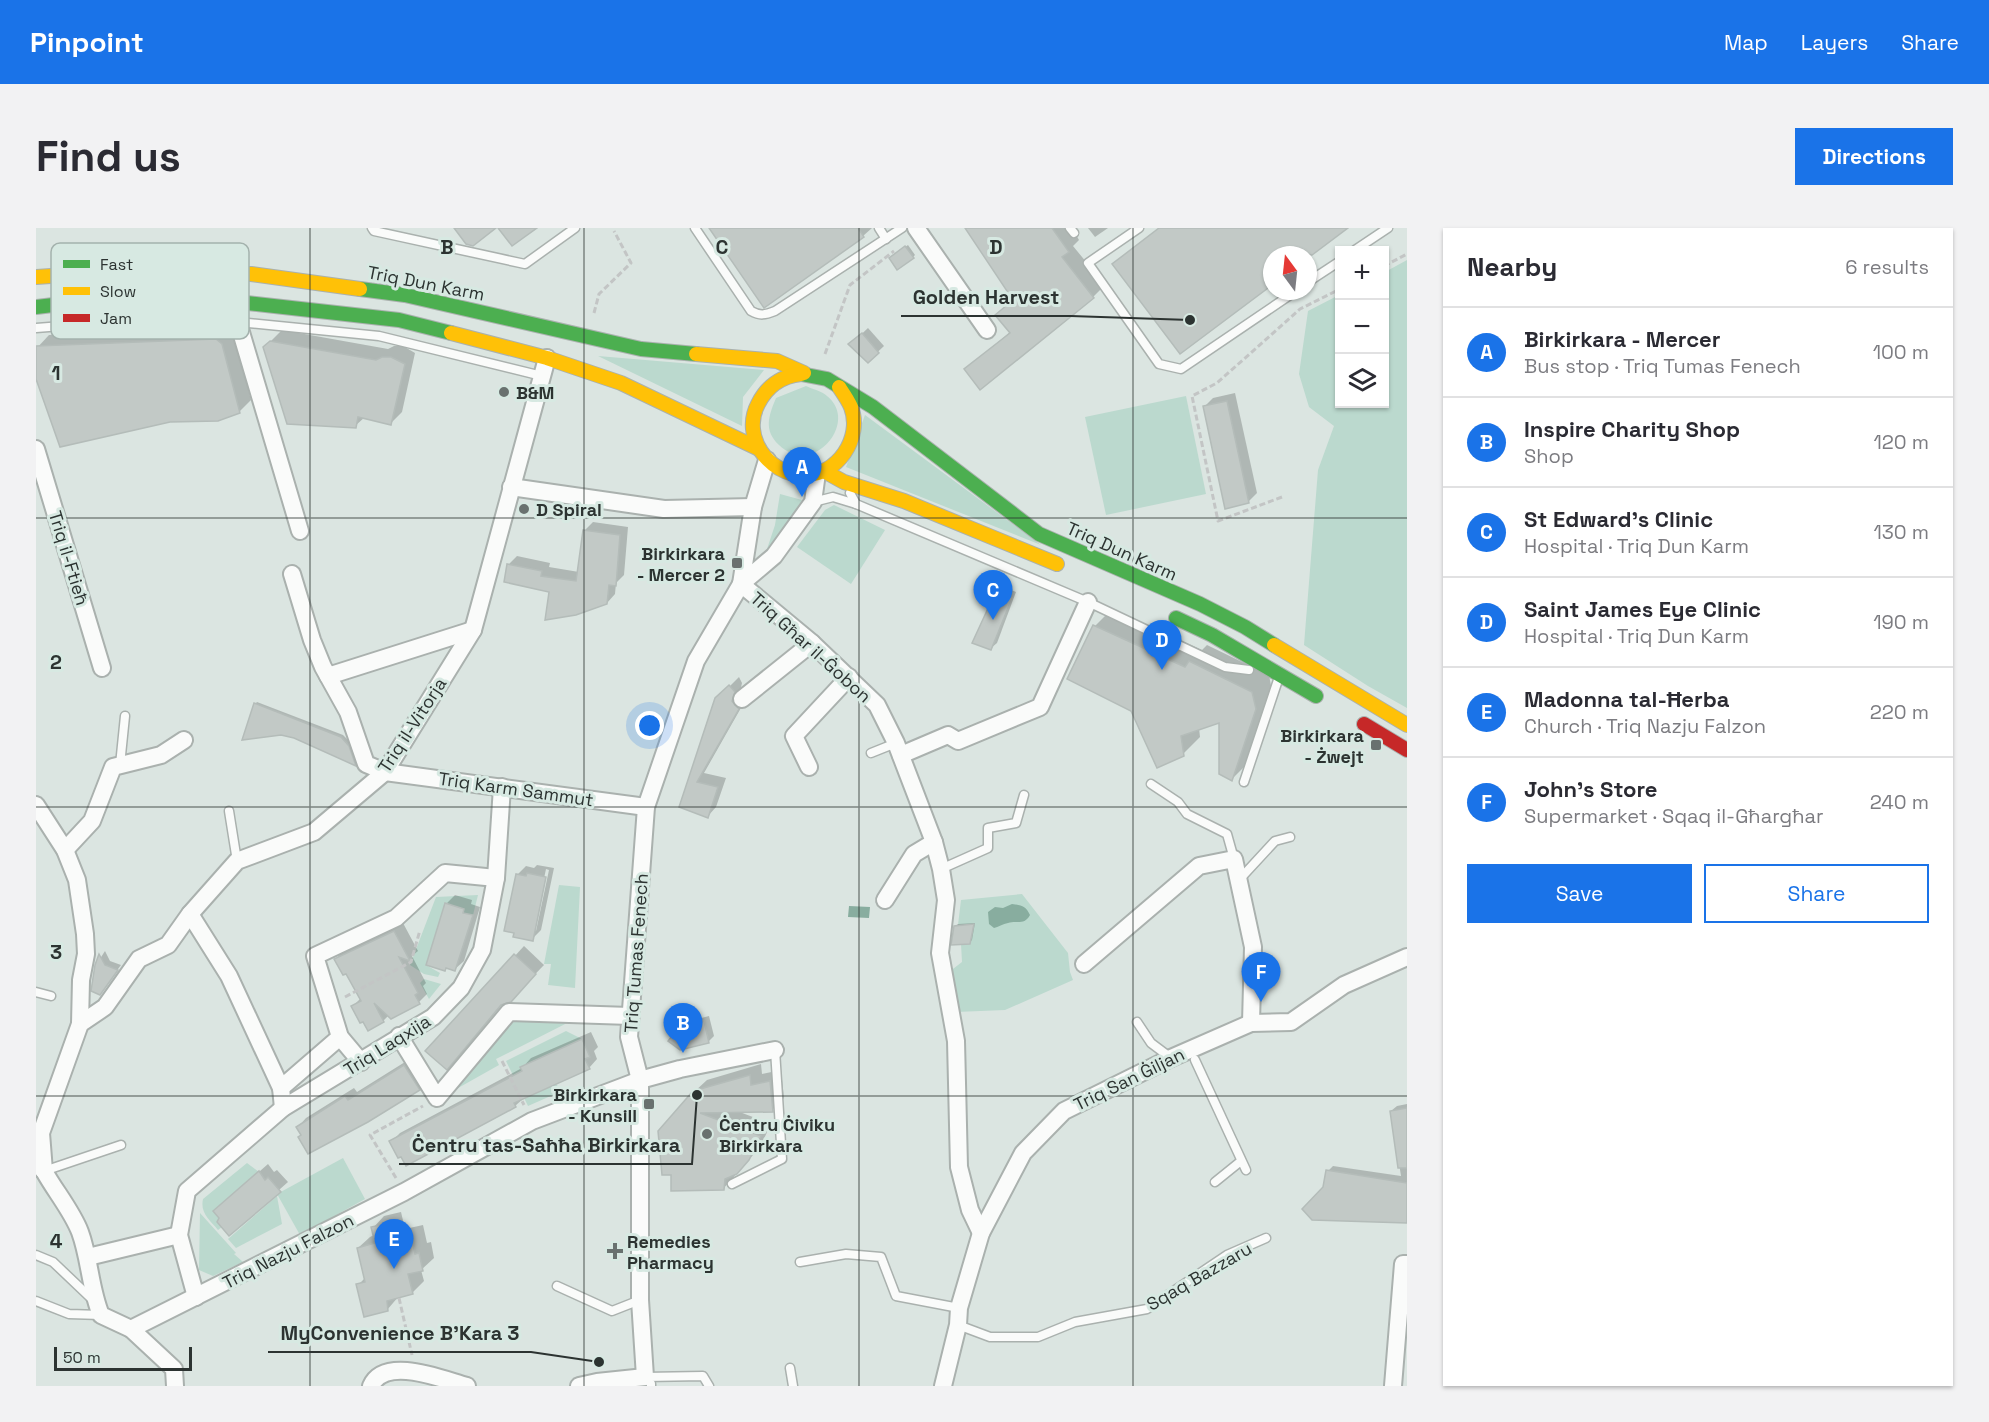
<!DOCTYPE html>
<meta charset="utf-8">
<style>
body{margin:0;font-family:"Space Grotesk",sans-serif;background:#f2f2f3;color:#2b2b33}
.controls{position:absolute;right:18px;top:18px;display:grid;overflow:hidden;border-radius:0px;box-shadow:0 2px 4px #0004}
.controls button{width:54px;height:54px;display:grid;place-items:center;padding:0;border:0;border-bottom:2px solid #e1e1e2;background:#fff;color:#2b2b33;font:30px sans-serif}
.compass{position:absolute;left:1227px;top:18px;width:54px;height:54px;border-radius:50%;background:#fff;box-shadow:0 2px 4px #0004;rotate:345deg}
.scale{position:absolute;left:18px;bottom:15px;width:138px;box-sizing:border-box;padding-left:6px;border:3px solid #2c3331;border-top:0;font-size:16px;line-height:21px;white-space:nowrap;color:#2c3331;-webkit-text-stroke:4px #d7e9e2;paint-order:stroke}
.you{position:absolute;left:614px;top:498px;width:21px;height:21px;margin:-15px;border:4px solid #fff;border-radius:50%;background:#1a73e8;box-shadow:0 0 0 9px #1a73e833}
.badge{display:grid;place-items:center;width:39px;height:39px;border-radius:50%;background:#1a73e8;color:#fff;font-size:20px;font-weight:700}
.pin{position:absolute;translate:-50% -50px;filter:drop-shadow(0 2px 3px #0008)}
.pin::after{content:'';position:absolute;top:32px;width:21px;height:18px;background:inherit;clip-path:polygon(0 0,100% 0,50% 100%)}
.list{margin:0;padding:0;list-style:none}
h2{display:flex;justify-content:space-between;align-items:center;height:78px;margin:0;padding:0 24px;font-size:26px}
h2 small{font-size:20px;font-weight:400;color:#7c7c81}
.list li{display:grid;grid-template-columns:39px 1fr auto;gap:18px;align-items:center;box-sizing:border-box;height:90px;padding:0 24px;border-top:2px solid #e1e1e2}
.list b{display:block;font-size:22px;white-space:nowrap}
.list p{margin:0;font-size:20px;white-space:nowrap;color:#7c7c81}
.list em{font-size:20px;font-style:normal;color:#7c7c81}
.actions{display:flex;gap:12px;padding:18px 24px}
.actions a{flex:1;padding:14px 0;border:2px solid #1a73e8;border-radius:0px;text-align:center;font-size:21px;color:#1a73e8}
.actions .main{background:#1a73e8;color:#fff}
.icon{flex:none;width:33px;height:33px;fill:none;stroke:currentColor;stroke-width:2;stroke-linecap:round;stroke-linejoin:round}
.map{position:relative;flex:none;width:1371px;height:1158px;overflow:hidden;border-radius:0px}
header{display:flex;align-items:center;gap:36px;box-sizing:border-box;height:84px;padding:0 30px;background:#1a73e8;color:#fff}
header strong{font-size:28px}
nav{display:flex;gap:33px;margin-inline-start:auto;font-size:21px}
.intro{display:flex;align-items:center;justify-content:space-between;box-sizing:border-box;height:144px;padding:0 36px}
h1{margin:0;font-size:42px}
.button{padding:15px 27px;border-radius:0px;background:#1a73e8;color:#fff;font-size:21px;font-weight:700}
main{display:flex;gap:36px;padding:0 36px}
aside{flex:1;background:#fff;border-radius:0px;box-shadow:0 2px 4px #0004}
.map>svg:first-child{display:block}
.green{fill:#bbd9ce}
.water{fill:#88ad9f}
.shadow{fill:#0003;fill-rule:evenodd}
.building{fill:#c2c9c6;stroke:#b4bcb9;stroke-width:1.5}
.lines{fill:none;stroke-linecap:round;stroke-linejoin:round}
.lane-casing{stroke:#aab1ae;stroke-width:11}
.street-casing{stroke:#aab1ae;stroke-width:20}
.fast-casing{stroke:#aab1ae;stroke-width:16}
.slow-casing{stroke:#aab1ae;stroke-width:16}
.jam-casing{stroke:#aab1ae;stroke-width:16}
.path{stroke:#c3c5c5;stroke-width:3;stroke-dasharray:6 3;stroke-linecap:butt}
.lane{stroke:#fafbfa;stroke-width:8}
.street{stroke:#fafbfa;stroke-width:16}
.fast{stroke:#4caf50;stroke-width:14}
.slow{stroke:#ffc107;stroke-width:14}
.jam{stroke:#c62828;stroke-width:14}
.grid{fill:none;stroke:#2c3331;stroke-width:1.5;stroke-opacity:0.55}
.poi-dot{fill:#69716f;stroke:#d7e9e2;stroke-width:2}
.labels{text-anchor:middle;dominant-baseline:central;stroke-width:6;stroke-linejoin:round;paint-order:stroke}
.street-label{font-size:18px;fill:#2c3331;stroke:#d7e9e2}
.poi-label{font-size:18px;font-weight:bold;fill:#2c3331;stroke:#d7e9e2;text-anchor:start}
.key{fill:#d7e9e2;stroke:#a4b2ad;stroke-width:1.5}
.key-label{font-size:16px;fill:#2c3331}
.grid-label{font-size:20px;text-anchor:middle;font-weight:bold;fill:#2c3331;stroke:#d7e9e2;stroke-width:6;stroke-linejoin:round;paint-order:stroke}
.leader{fill:none;stroke:#2c3331;stroke-width:2}
.callout-dot{fill:#2c3331;stroke:#d7e9e2;stroke-width:2}
.callout-label{font-size:20px;text-anchor:middle;font-weight:bold;fill:#2c3331;stroke:#d7e9e2;stroke-width:6;stroke-linejoin:round;paint-order:stroke}
</style>
<header>
<strong>Pinpoint</strong>
<nav><a>Map</a><a>Layers</a><a>Share</a></nav>
</header>
<div class="intro"><h1>Find us</h1><a class="button">Directions</a></div>
<main>
<div class="map">
<svg width="1371" height="1158" viewBox="0 0 1371 1158">
<rect width="100%" height="100%" fill="#dbe5e1"/>
<g class="green">
<polygon points="1371,32 1371,480 1332,458 1268,417 1282,242 1298,198 1273,179 1263,146 1272,83 1303,67 1304,176 1348,176 1349,44"/>
<polygon points="562,128 728,142 707,169 706,198"/>
<path d="M770 158C776 161 786 163 791 168 824 194 777 250 743 217 727 202 733 187 740 170Z"/>
<polygon points="1150,168 1170,266 1070,287 1049,189"/>
<polygon points="829,187 1005,317 810,239"/>
<polygon points="744,266 766,272 751,299 729,327 739,297"/>
<polygon points="798,277 849,302 815,356 761,319 789,282"/>
<polygon points="523,657 544,659 539,760 512,757 515,736 508,736"/>
<polygon points="986,666 1032,725 1034,744 1037,752 969,782 920,784 913,744 926,734 925,716 934,715 938,697 922,697 925,672"/>
<polygon points="442,667 437,687 427,685 428,681 411,676 390,737 404,745 402,749 388,746 374,737 400,669"/>
<polygon points="388,751 405,756 393,771 384,755"/>
<polygon points="474,788 539,791 460,831 463,837 415,864"/>
<polygon points="530,803 546,811 484,839 493,858 500,865 520,856 526,863 492,878 470,833"/>
<polygon points="307,930 329,971 264,1007 241,966"/>
<path d="M211 935 223 944 177 983 183 990 181 994 186 999 182 1002C173 991 164 985 167 971Z"/>
<polygon points="241,968 246,996 200,1020 192,1011"/>
<polygon points="164,985 200,1025 198,1026 207,1034 177,1048 163,1042"/>
</g>
<g class="water">
<path d="M976 676C985 677 990 678 994 687 988 698 981 692 972 695 967 696 962 699 958 700L953 696 952 684 959 679 967 680Z"/>
<polygon points="813,678 834,679 833,690 812,689"/>
</g>
<g class="shadow">
<polygon points="675,0 836,0 827,8"/>
<polygon points="930,0 1036,0 1043,12 1037,18 1069,57 1057,69 930,142 975,103 961,87 978,71"/>
<polygon points="1052,0 1072,0 1059,9"/>
<polygon points="1123,0 1310,0 1272,28 1236,27 1236,55 1077,36"/>
<polygon points="872,17 879,27 877,29 857,28"/>
<polygon points="192,100 197,104 215,172 203,184 0,146 0,121 13,107"/>
<polygon points="832,100 848,118 832,133 814,117"/>
<polygon points="246,102 352,121 358,118 367,118 379,125 366,184 355,195 329,189 319,198 228,120"/>
<polygon points="1199,165 1221,265 1212,274 1168,179 1177,170"/>
<polygon points="557,294 592,299 588,347 580,355 579,366 571,375 514,363 472,337 481,328 514,335 513,339 543,344 548,303"/>
<polygon points="966,358 980,364 961,415 955,420 961,364"/>
<polygon points="1076,381 1166,422 1171,417 1233,447 1236,463 1213,534 1196,551 1184,493 1163,500 1164,509 1147,526 1059,398"/>
<polygon points="703,449 706,455 704,464 710,471 668,545 690,550 680,579 672,588 645,578 681,471"/>
<polygon points="221,474 307,507 315,515 321,534 319,536 219,476"/>
<path d="M501 637 518 640 505 702 496 711 481 647 490 638 498 640ZM510 641 513 642 500 703H497Z"/>
<polygon points="419,667 436,672 435,676 444,679 428,733 419,741 411,739 410,676"/>
<polygon points="367,695 382,723 376,728 390,755 387,758 391,766 383,774 353,787 347,793 317,778 325,770 310,744 300,731 308,722"/>
<polygon points="939,695 936,712 934,714 919,698 922,696"/>
<polygon points="488,718 508,737 483,763 392,823"/>
<polygon points="69,723 74,733 85,737 64,765 60,737"/>
<polygon points="673,788 678,808 672,814 644,800 650,794"/>
<polygon points="555,804 562,819 558,823 561,831 553,840 488,870 479,878 355,914 364,905 486,840 495,830"/>
<polygon points="377,829 392,853 383,861 267,906 262,899 270,890 318,860 321,864"/>
<polygon points="725,836 726,846 745,842 748,870 736,882 701,883 735,896 724,919 687,961 636,961 658,864 671,852"/>
<polygon points="1371,876 1371,993 1292,943 1297,938 1365,948 1355,883 1361,878"/>
<polygon points="232,936 238,944 241,942 252,954 193,1006 187,975"/>
<polygon points="365,984 369,1001 387,997 391,1015 395,1014 398,1030 385,1042 388,1053 376,1065 363,1068 351,1082 322,1057 329,1050 322,1020 334,1009 338,1007 337,1000 348,988"/>
</g>
<g class="building">
<polygon points="418,0 460,0 437,18 430,16"/>
<polygon points="462,0 501,0 476,18"/>
<polygon points="673,0 822,0 828,9 728,80"/>
<polygon points="929,0 1016,0 1033,24 1026,29 1058,70 944,162 928,141 974,105 959,87 977,72"/>
<polygon points="1123,0 1312,0 1276,27 1236,27 1236,57 1144,126 1076,36"/>
<polygon points="869,18 878,30 861,42 853,30"/>
<polygon points="826,105 843,125 832,135 812,116"/>
<polygon points="180,111 186,116 204,185 182,193 134,194 24,219 0,151 0,118"/>
<polygon points="234,113 340,132 346,129 355,129 369,136 355,197 322,189 320,200 251,196 227,119"/>
<polygon points="1191,173 1213,275 1189,281 1167,178"/>
<polygon points="547,302 584,307 580,358 573,357 571,376 540,387 509,392 513,364 468,354 471,336 506,343 505,348 540,353"/>
<polygon points="960,363 976,370 955,422 936,415"/>
<polygon points="1057,397 1149,439 1153,433 1216,464 1220,481 1196,553 1183,546 1183,495 1145,508 1148,528 1121,540 1095,483 1031,451"/>
<polygon points="693,457 699,464 696,473 703,481 661,554 682,559 672,590 643,579 679,470"/>
<polygon points="218,475 305,509 313,518 320,538 258,510 245,507 206,512"/>
<polygon points="491,645 510,649 497,713 477,709 478,705 468,703 480,646 490,648"/>
<polygon points="409,675 428,681 427,685 437,687 419,743 410,740 409,743 390,737"/>
<polygon points="938,696 934,716 915,717 918,698"/>
<polygon points="358,703 374,733 363,729 382,765 379,767 384,776 355,791 338,775 348,794 332,803 327,794 324,795 315,778 325,773 310,746 307,747 298,731"/>
<polygon points="63,726 69,737 82,742 64,767 55,763 59,737"/>
<polygon points="478,726 500,746 475,774 465,777 411,842 389,823"/>
<polygon points="668,793 673,815 644,822 632,813 643,799"/>
<polygon points="546,811 554,829 549,831 554,841 478,875 480,879 370,938 365,929 362,930 353,913 486,843 484,839"/>
<polygon points="368,837 384,862 332,894 272,926 262,909 265,907 260,899 309,868 312,872"/>
<polygon points="714,847 715,857 734,853 737,884 664,885 725,908 713,932 701,946 689,951 688,962 635,963 635,947 626,947 622,903 657,863"/>
<polygon points="1371,880 1371,940 1362,940 1354,883"/>
<polygon points="1290,942 1371,955 1371,995 1276,992 1266,981 1287,959"/>
<polygon points="223,943 229,952 232,949 245,964 193,1008 181,994 183,990 177,983"/>
<polygon points="354,995 358,1011 375,1007 379,1026 383,1025 387,1043 372,1046 377,1066 351,1073 352,1083 328,1089 320,1056 329,1054 321,1020 339,1015 335,999"/>
</g>
<g class="lines">
<g class="lane-casing">
<g id="lane">
<polyline points="336,0 338,3 489,36 539,0"/>
<path d="M659 0 715 83C724 88 729 87 739 83L866 0"/>
<polyline points="843,0 850,11"/>
<polyline points="1034,0 1038,5"/>
<polyline points="1103,0 1052,35 1123,136 1145,141 1260,63"/>
<polyline points="1319,22 1352,0"/>
<polyline points="1272,54 1304,33"/>
<polyline points="0,100 64,95 202,94 343,108 506,148"/>
<polyline points="814,265 820,276 1052,374 1189,439 1213,442"/>
<polyline points="777,274 797,269 820,276"/>
<polyline points="835,525 860,515"/>
<polyline points="84,537 89,488"/>
<polyline points="1208,554 1242,452"/>
<polyline points="1115,556 1142,574 1151,586 1191,606 1198,631"/>
<polyline points="193,583 201,633"/>
<polyline points="905,641 952,620 952,600 980,595 988,567"/>
<polyline points="1202,653 1239,613 1254,609"/>
<polyline points="0,764 15,768"/>
<polyline points="1101,794 1115,815 1135,830"/>
<polyline points="1159,832 1210,942"/>
<polyline points="8,943 85,917"/>
<polyline points="1179,954 1205,933"/>
<polyline points="696,956 746,931 739,822"/>
<polyline points="0,1027 17,1034 57,1072"/>
<polyline points="764,1034 810,1026 845,1029 860,1068 923,1080"/>
<polyline points="521,1058 576,1083 604,1072"/>
<polyline points="0,1073 33,1086 65,1087"/>
<polyline points="922,1097 954,1109 1002,1109 1039,1094 1111,1081 1191,1027 1230,1010"/>
<polyline points="754,1140 757,1158"/>
<polyline points="609,1149 667,1148 673,1158"/>
<polyline points="615,1158 615,1156"/>
</g>
</g>
<g class="street-casing">
<g id="street">
<polyline points="880,0 951,102"/>
<polyline points="202,94 264,303"/>
<polyline points="0,221 66,440"/>
<polyline points="475,259 628,281 717,279"/>
<polyline points="256,346 276,412 287,439 312,484 330,536 349,544 610,579"/>
<polyline points="705,356 776,415 841,477 860,515 898,614 905,641 910,672 904,725 920,813 923,939 934,982 945,1005"/>
<polyline points="705,356 717,279 731,232"/>
<polyline points="292,448 437,402"/>
<polyline points="706,471 776,415"/>
<polyline points="865,527 912,507 922,513 1004,479 1052,374"/>
<polyline points="773,539 758,508 813,449"/>
<polyline points="0,577 29,622 41,652 49,706 50,726 45,752 44,796"/>
<polyline points="29,622 56,593 77,539 125,527 148,512"/>
<polyline points="849,672 878,626 898,614"/>
<polyline points="154,686 193,748 245,860 247,880"/>
<polyline points="1048,736 1163,638 1198,631 1217,719 1215,795"/>
<polyline points="363,808 401,870 473,784 594,788"/>
<polyline points="325,834 304,809 279,728 360,690 409,645 460,650"/>
<polyline points="245,860 304,809"/>
<path d="M1 936 8 943C19 963 36 983 44 1004 54 1031 54 1061 65 1087L95 1101 138 1141 139 1158"/>
<polyline points="8,943 5,905 44,796 69,779 103,731 132,717 154,686 201,633 278,604 349,544 437,402 511,130"/>
<polyline points="52,1029 143,1007"/>
<polyline points="160,1069 143,1007 151,963 247,880 397,789 425,760 446,722 460,650 466,559"/>
<polyline points="95,1101 368,964 496,893 604,852 644,841 739,822"/>
<polyline points="609,1149 604,1072 604,852 593,809 610,579 660,433 705,356 738,328 777,274 781,245"/>
<path d="M335 1158C349 1127 408 1152 431 1158"/>
<polyline points="543,1158 561,1154 609,1149"/>
<polyline points="907,1158 922,1097 923,1080 945,1005 987,925 1028,883 1135,830 1215,795 1255,794 1308,757 1371,729"/>
<polyline points="1357,1158 1367,1036 1371,1036"/>
</g>
</g>
<g class="fast-casing">
<g id="fast">
<polyline points="324,61 369,67 605,121 660,126"/>
<polyline points="0,79 75,70 202,74 363,92 415,105"/>
<polyline points="765,146 791,151 837,179 1003,306 1164,376 1209,399 1238,417"/>
<polyline points="1140,390 1176,407 1280,468"/>
</g>
</g>
<g class="slow-casing">
<g id="slow">
<polyline points="0,49 72,44 215,46 324,61"/>
<polyline points="415,105 511,130 585,155 723,221"/>
<polyline points="660,126 741,133 768,145"/>
<path d="M765 146C746 148 731 158 722 176 705 208 732 247 768 247 801 248 827 210 815 179 812 172 807 165 803 159"/>
<polyline points="788,243 808,254 868,273 1021,336"/>
<polyline points="1238,417 1371,497"/>
</g>
</g>
<g class="jam-casing">
<polyline id="jam" points="1328,496 1371,522"/>
</g>
<g class="path">
<polyline points="1348,38 1371,26"/>
<polyline points="558,85 563,66 595,35 578,3"/>
<polyline points="789,126 814,57 858,23"/>
<polyline points="1246,269 1182,293 1156,168 1181,155 1264,81 1304,61"/>
<polyline points="309,769 375,734 384,702"/>
<polyline points="466,833 488,877"/>
<polyline points="360,950 334,907 387,878"/>
<polyline points="363,1070 376,1127"/>
</g>
<use href="#lane" class="lane"/>
<use href="#street" class="street"/>
<use href="#fast" class="fast"/>
<use href="#slow" class="slow"/>
<use href="#jam" class="jam"/>
</g>
<path class="grid" d="M274 0V1158M548 0V1158M823 0V1158M1097 0V1158M0 290H1371M0 579H1371M0 868H1371"/>
<g class="poi-dot">
<circle cx="468" cy="164" r="6"/>
<circle cx="488" cy="281" r="6"/>
<rect x="695" y="329" width="12" height="12" rx="3"/>
<rect x="1334" y="511" width="12" height="12" rx="3"/>
<rect x="607" y="870" width="12" height="12" rx="3"/>
<circle cx="671" cy="906" r="6"/>
<path d="M576 1014h6v6h6v6h-6v6h-6v-6h-6v-6h6z"/>
</g>
<g class="labels">
<g class="street-label">
<text transform="translate(390 55) rotate(11)">Triq Dun Karm</text>
<text transform="translate(1086 323) rotate(24)">Triq Dun Karm</text>
<text transform="translate(33 330) rotate(73)">Triq il-Ftieħ</text>
<text transform="translate(775 419) rotate(42)">Triq Għar il-Ġobon</text>
<text transform="translate(376 497) rotate(-57)">Triq il-Vitorja</text>
<text transform="translate(480 561) rotate(8)">Triq Karm Sammut</text>
<text transform="translate(600 725) rotate(-86)">Triq Tumas Fenech</text>
<text transform="translate(351 817) rotate(-32)">Triq Laqxija</text>
<text transform="translate(1093 851) rotate(-26)">Triq San Ġiljan</text>
<text transform="translate(252 1023) rotate(-27)">Triq Nazju Falzon</text>
<text transform="translate(1163 1048) rotate(-30)">Sqaq Bazzaru</text>
</g>
<g class="poi-label">
<text x="480" y="164">B&amp;M</text>
<text x="500" y="281">D Spiral</text>
<text x="689" y="325" text-anchor="end">Birkirkara<tspan x="689" dy="21">- Mercer 2</tspan></text>
<text x="1328" y="507" text-anchor="end">Birkirkara<tspan x="1328" dy="21">- Żwejt</tspan></text>
<text x="601" y="866" text-anchor="end">Birkirkara<tspan x="601" dy="21">- Kunsill</tspan></text>
<text x="683" y="896">Ċentru Ċiviku<tspan x="683" dy="21">Birkirkara</tspan></text>
<text x="591" y="1013">Remedies<tspan x="591" dy="21">Pharmacy</tspan></text>
</g>
</g>
<rect x="15" y="15" width="198" height="96" rx="9" class="key"/>
<rect x="27" y="32" width="27" height="8" fill="#4caf50"/>
<rect x="27" y="59" width="27" height="8" fill="#ffc107"/>
<rect x="27" y="86" width="27" height="8" fill="#c62828"/>
<g class="key-label">
<text x="64" y="42">Fast</text>
<text x="64" y="69">Slow</text>
<text x="64" y="96">Jam</text>
</g>
<g class="grid-label">
<text x="411" y="26">B</text>
<text x="686" y="26">C</text>
<text x="960" y="26">D</text>
<text x="20" y="152">1</text>
<text x="20" y="441">2</text>
<text x="20" y="731">3</text>
<text x="20" y="1020">4</text>
</g>
<path class="leader" d="M1154 92L1035 88H865M661 867L656 936H363M563 1134L495 1124H232"/>
<g class="callout-dot">
<circle cx="1154" cy="92" r="6"/>
<circle cx="661" cy="867" r="6"/>
<circle cx="563" cy="1134" r="6"/>
</g>
<g class="callout-label">
<text x="950" y="76">Golden Harvest</text>
<text x="510" y="924">Ċentru tas-Saħħa Birkirkara</text>
<text x="364" y="1112">MyConvenience B'Kara 3</text>
</g>
</svg>
<div class="controls">
<button>+</button>
<button>−</button>
<button><svg class="icon" aria-label="layers" viewBox="0 0 24 24"><path d="M12 4l9 5-9 5-9-5zM3 14l9 5 9-5"/></svg></button>
</div>
<svg class="compass" viewBox="-18 -18 36 36"><path d="M0-13l5 13h-10z" fill="#e53935"/><path d="M0 13l5-13h-10z" fill="#7c7c81"/></svg>
<div class="scale">50 m</div>
<div class="you"></div>
<div class="pin badge" style="left:766px;top:269px">A</div>
<div class="pin badge" style="left:647px;top:825px">B</div>
<div class="pin badge" style="left:957px;top:392px">C</div>
<div class="pin badge" style="left:1126px;top:442px">D</div>
<div class="pin badge" style="left:358px;top:1041px">E</div>
<div class="pin badge" style="left:1225px;top:774px">F</div>
</div>
<aside>
<h2>Nearby<small>6 results</small></h2>
<ul class="list">
<li><span class="badge">A</span><div><b>Birkirkara - Mercer</b><p>Bus stop · Triq Tumas Fenech</p></div><em>100 m</em></li>
<li><span class="badge">B</span><div><b>Inspire Charity Shop</b><p>Shop</p></div><em>120 m</em></li>
<li><span class="badge">C</span><div><b>St Edward's Clinic</b><p>Hospital · Triq Dun Karm</p></div><em>130 m</em></li>
<li><span class="badge">D</span><div><b>Saint James Eye Clinic</b><p>Hospital · Triq Dun Karm</p></div><em>190 m</em></li>
<li><span class="badge">E</span><div><b>Madonna tal-Ħerba</b><p>Church · Triq Nazju Falzon</p></div><em>220 m</em></li>
<li><span class="badge">F</span><div><b>John's Store</b><p>Supermarket · Sqaq il-Għargħar</p></div><em>240 m</em></li>
</ul>
<div class="actions"><a class="main">Save</a><a>Share</a></div>
</aside>
</main>
